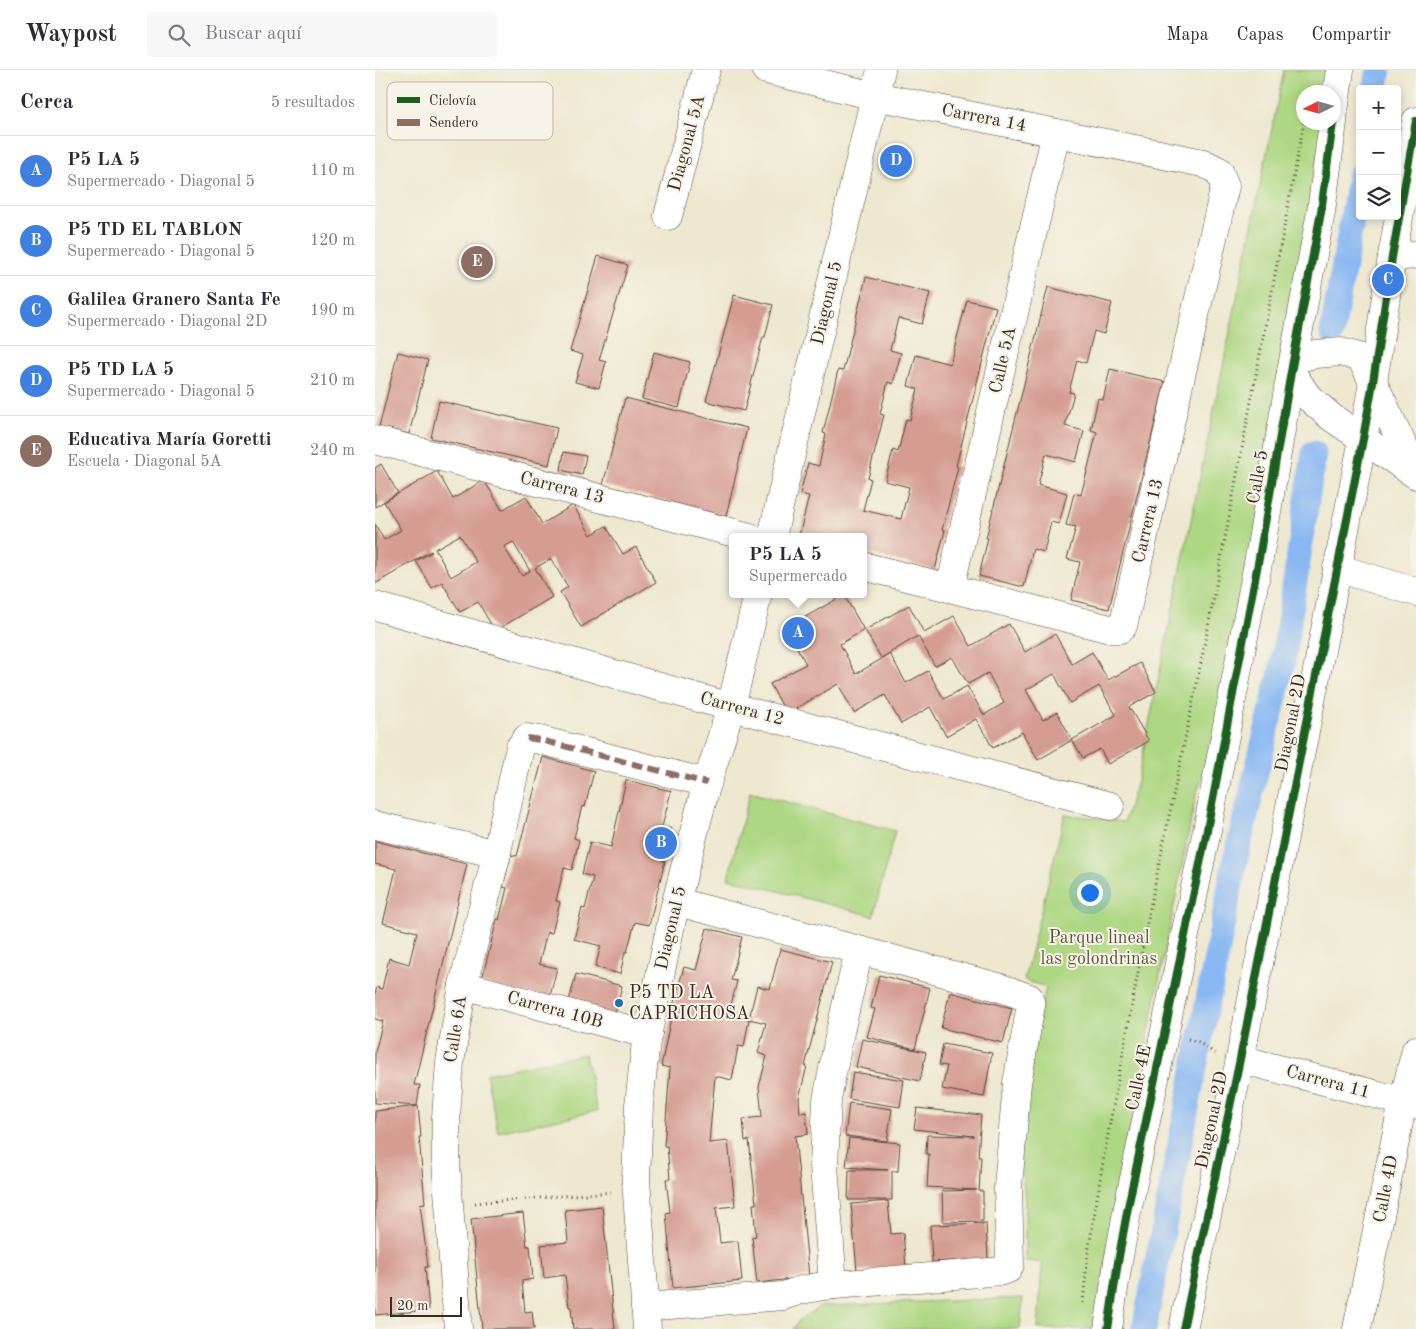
<!DOCTYPE html>
<html lang="es">
<meta charset="utf-8">
<style>
body{margin:0;font-family:"Old Standard TT",serif;background:#f7f7f7;color:#2b2b33}
.controls{position:absolute;right:15px;top:15px;display:grid;overflow:hidden;border-radius:5px;box-shadow:0 2px 8px #0003}
.controls button{width:45px;height:45px;display:grid;place-items:center;padding:0;border:0;border-bottom:1px solid #e1e1e2;background:#fff;color:#2b2b33;font:25px sans-serif}
.compass{position:absolute;left:921px;top:15px;width:45px;height:45px;border-radius:50%;background:#fff;box-shadow:0 2px 8px #0003;rotate:265deg}
.scale{position:absolute;left:15px;bottom:12px;width:72px;box-sizing:border-box;padding-left:5px;border:2px solid #3b2a1e;border-top:0;font-size:14px;line-height:18px;white-space:nowrap;color:#3b2a1e;-webkit-text-stroke:4px #f7f3e8;paint-order:stroke}
.you{position:absolute;left:714px;top:822px;width:18px;height:18px;margin:-12px;border:4px solid #fff;border-radius:50%;background:#1a73e8;box-shadow:0 0 0 8px #1a73e833}
.badge{display:grid;place-items:center;width:32px;height:32px;border-radius:50%;background:#1f6fb2;color:#fff;font-size:16px;font-weight:700}
.pin{position:absolute;translate:-50% -50%;border:2px solid #fff;box-shadow:0 1px 5px #0006}
.popup{position:absolute;left:354px;top:463px;width:138px;height:65px;box-sizing:border-box;display:grid;place-content:center;border-radius:5px;background:#fff;filter:drop-shadow(0 1px 4px #0005);font-size:16px;white-space:nowrap;color:#7c7c81}
.popup b{font-size:19px;color:#2b2b33}
.popup::after{content:'';position:absolute;left:50%;top:100%;margin-left:-10px;border:10px solid transparent;border-top-color:#fff}
.list{margin:0;padding:0;list-style:none}
h2{display:flex;justify-content:space-between;align-items:center;height:65px;margin:0;padding:0 20px;font-size:21px}
h2 small{font-size:16px;font-weight:400;color:#7c7c81}
.list li{display:grid;grid-template-columns:32px 1fr auto;gap:15px;align-items:center;box-sizing:border-box;height:70px;padding:0 20px;border-top:1px solid #e1e1e2}
.list b{display:block;font-size:19px;white-space:nowrap}
.list p{margin:0;font-size:16px;white-space:nowrap;color:#7c7c81}
.list em{font-size:16px;font-style:normal;color:#7c7c81}
.icon{flex:none;width:28px;height:28px;fill:none;stroke:currentColor;stroke-width:2;stroke-linecap:round;stroke-linejoin:round}
.map{position:relative;flex:none;width:1041px;height:1259px;overflow:hidden}
header{display:flex;align-items:center;gap:30px;box-sizing:border-box;height:70px;padding:0 25px;background:#fff;border-bottom:1px solid #e1e1e2}
header strong{font-size:24px}
nav{display:flex;gap:28px;margin-inline-start:auto;font-size:18px}
.search{width:350px;height:45px;background:#f7f7f7;display:flex;align-items:center;gap:12px;box-sizing:border-box;padding:0 18px;border-radius:5px;color:#7c7c81;font-size:19px}
main{display:flex}
aside{flex:1;background:#fff}
.map>svg:first-child{display:block}
.green{fill:#add782;stroke:#748050}
.lines{fill:none;stroke-linecap:round;stroke-linejoin:round}
.canal{stroke:#88b7f3;stroke-width:25}
.building{fill:#d59c92;fill-rule:evenodd}
.minor-casing{stroke:#564639;stroke-width:29}
.path{stroke:#564639;stroke-width:3;stroke-dasharray:1 4;stroke-linecap:butt}
.minor{stroke:#fff;stroke-width:28}
.quiet{stroke:#8d6e63;stroke-width:6;stroke-dasharray:12 6;stroke-linecap:butt}
.cycleway-casing{stroke:#f7f3e8;stroke-width:11}
.cycleway{stroke:#1b5e20;stroke-width:8}
.poi-dot{fill:#1f6fb2;stroke:#f7f3e8;stroke-width:2}
.labels{text-anchor:middle;dominant-baseline:central;stroke-width:4;stroke-linejoin:round;paint-order:stroke}
.street-label{font-size:18px;fill:#3b2a1e;stroke:#f7f3e8}
.park-label{font-size:18px;fill:#585537;stroke:#f7f3e8}
.poi-label{font-size:18px;fill:#3b2a1e;stroke:#f7f3e8;text-anchor:start}
.key{fill:#f7f3e8;stroke:#bfb7ab;stroke-width:1}
.key-label{font-size:14px;fill:#3b2a1e}
</style>
<header>
<strong>Waypost</strong>
<div class="search"><svg class="icon" aria-label="search" viewBox="0 0 24 24"><circle cx="10" cy="10" r="6"/><path d="M15 15l6 6"/></svg>Buscar aquí</div>
<nav><a>Mapa</a><a>Capas</a><a>Compartir</a></nav>
</header>
<main>
<aside>
<h2>Cerca<small>5 resultados</small></h2>
<ul class="list">
<li><span class="badge" style="background:#3f7fe0">A</span><div><b>P5 LA 5</b><p>Supermercado · Diagonal 5</p></div><em>110 m</em></li>
<li><span class="badge" style="background:#3f7fe0">B</span><div><b>P5 TD EL TABLON</b><p>Supermercado · Diagonal 5</p></div><em>120 m</em></li>
<li><span class="badge" style="background:#3f7fe0">C</span><div><b>Galilea Granero Santa Fe</b><p>Supermercado · Diagonal 2D</p></div><em>190 m</em></li>
<li><span class="badge" style="background:#3f7fe0">D</span><div><b>P5 TD LA 5</b><p>Supermercado · Diagonal 5</p></div><em>210 m</em></li>
<li><span class="badge" style="background:#8d6e63">E</span><div><b>Educativa María Goretti</b><p>Escuela · Diagonal 5A</p></div><em>240 m</em></li>
</ul>
</aside>
<div class="map">
<svg width="1041" height="1259" viewBox="0 0 1041 1259">
<rect width="100%" height="100%" fill="#f7f3e8"/>
<filter id="ink" filterUnits="userSpaceOnUse"><feTurbulence type="fractalNoise" baseFrequency=".02" numOctaves="2"/><feDisplacementMap in="SourceGraphic" scale="10" xChannelSelector="R" yChannelSelector="G"/><feConvolveMatrix kernelMatrix="1 2 1 2 8 2 1 2 1" color-interpolation-filters="sRGB"/></filter>
<filter id="wash" filterUnits="userSpaceOnUse"><feTurbulence type="fractalNoise" baseFrequency=".0096" numOctaves="4" result="noise"/><feDisplacementMap in="SourceGraphic" scale="20" xChannelSelector="R" yChannelSelector="G"/><feGaussianBlur stdDeviation="1.12" result="paint"/><feColorMatrix in="noise" values="0 0 0 0 0 0 0 0 0 0 0 0 0 0 0 0 0 1.4 0 .05"/><feComposite in="paint" operator="in"/></filter>
<g filter="url(#wash)">
<rect width="100%" height="100%" fill="#eee8d0"/>
<g class="green">
<polygon points="909,0 964,0 958,22 928,22 928,52 957,53 864,596 821,725 754,1062 730,1192 722,1259 663,1259 667,1193 650,1191 650,1131 645,1080 657,977 671,917 649,910 690,744 749,752 762,712"/>
<polygon points="375,722 520,761 498,846 353,808"/>
<polygon points="210,984 222,1041 123,1062 111,1004"/>
<polygon points="648,1228 645,1259 418,1259 424,1250 446,1236"/>
</g>
<g class="lines">
<g class="canal">
<polyline points="1000,19 1004,0"/>
<polyline points="957,262 985,105"/>
<polyline points="769,1259 861,786 908,593 939,383"/>
</g>
</g>
<g id="blocks">
<g class="building">
<polygon points="223,186 253,195 224,290 231,292 224,318 200,312 208,285 195,281"/>
<polygon points="491,207 555,223 547,254 523,248 515,280 526,283 518,314 513,312 505,344 509,345 493,408 496,409 488,440 526,449 534,417 510,411 518,380 523,382 531,349 535,350 543,319 533,316 541,285 575,294 592,230 621,237 581,396 583,397 567,460 570,460 560,500 488,482 488,467 424,466 434,426 425,424 433,393 444,396 451,364 448,363 463,300 468,301"/>
<polygon points="673,217 737,233 729,264 719,261 711,293 702,290 694,322 699,323 690,356 709,361 701,392 671,384 663,415 692,423 684,454 676,452 669,482 658,479 649,517 604,506 613,468 611,468"/>
<polygon points="359,225 398,235 390,267 388,267 369,341 331,331"/>
<polygon points="23,282 53,290 34,364 4,357"/>
<polygon points="279,282 315,292 304,338 267,329"/>
<polygon points="735,299 790,312 734,539 696,530 705,492 692,489 701,457 691,455 699,423 706,425 722,362 716,360 723,328 728,330"/>
<polygon points="250,328 372,358 351,446 228,415"/>
<polygon points="64,331 182,358 174,395 56,368"/>
<polygon points="189,382 211,386 207,405 186,400"/>
<polygon points="6,394 23,423 0,437 0,398"/>
<path d="M62 401 78 429 109 410 127 440 151 426 167 454 198 435 216 465 231 456 248 484 261 477 281 512 206 557 185 522 193 517 176 489 160 498 177 527 120 561 103 532 85 542 67 512 57 518 41 491 57 482 56 481 0 514V454L9 470 26 460 9 432ZM85 465 101 492 76 507 60 479ZM138 472 155 501 147 506 129 477Z"/>
<polygon points="469,525 489,560 465,574 481,604 515,584 531,613 553,601 569,629 592,616 609,645 629,633 613,603 593,614 577,587 560,596 543,566 506,588 490,560 534,535 549,563 579,546 596,576 634,554 650,582 680,564 697,594 717,582 733,610 765,593 781,622 754,637 774,671 733,694 725,679 708,688 697,670 741,645 724,616 695,633 679,604 651,620 668,650 682,642 697,670 663,690 647,662 618,678 601,649 571,666 555,637 526,654 510,625 479,643 463,614 412,644 395,614 431,594 411,558"/>
<polygon points="168,687 219,701 210,737 207,736 199,768 204,770 197,800 189,798 181,831 185,832 177,863 172,862 164,894 182,898 174,930 106,913 122,849 124,850 132,818 128,817 136,785 142,786"/>
<polygon points="251,710 296,721 287,757 296,759 288,791 290,791 274,855 260,852 252,882 250,882 245,904 220,897 226,876 199,869 207,838 210,839 218,807 207,804 215,772 236,777"/>
<polygon points="0,771 92,794 39,1015 45,1015 42,1036 0,1033 0,982 8,951 0,949 0,924 2,917 7,919 14,888 34,894 42,862 8,853 21,799 0,794"/>
<polygon points="332,858 367,867 356,910 362,911 354,943 374,949 369,977 363,976 357,1010 340,1006 334,1073 353,1071 360,1136 341,1138 345,1173 363,1171 367,1211 298,1218 291,1143 295,1142 291,1109 295,1109 292,1076 289,1076 295,998 286,996 300,928 309,897 321,900"/>
<polygon points="405,879 457,892 430,996 432,996 424,1028 425,1043 431,1042 433,1064 420,1066 434,1207 382,1213 377,1167 381,1166 378,1134 381,1134 374,1070 370,1071 368,1049 387,1047 384,1017 392,986 383,983 391,953 374,949 382,916 395,919"/>
<polygon points="201,904 247,916 239,947 193,935"/>
<polygon points="504,905 555,918 540,979 492,967 500,939 496,938"/>
<polygon points="575,922 637,938 628,973 566,958"/>
<polygon points="487,969 551,982 545,1011 481,997"/>
<polygon points="568,974 617,983 609,1027 567,1019 572,996 564,995"/>
<polygon points="478,1002 529,1010 525,1037 474,1029"/>
<polygon points="474,1033 517,1039 512,1071 470,1066"/>
<polygon points="43,1036 46,1067 44,1067 50,1133 45,1134 53,1197 50,1197 54,1240 0,1245 0,1041"/>
<polygon points="542,1038 606,1045 603,1087 606,1087 604,1121 608,1121 608,1151 568,1152 567,1121 602,1120 552,1117 554,1084 551,1084 552,1065 599,1066 539,1059"/>
<polygon points="474,1068 525,1073 523,1101 517,1101 517,1130 473,1130 474,1100 513,1100 471,1097"/>
<polygon points="513,1131 516,1164 528,1163 531,1196 482,1201 476,1134"/>
<polygon points="227,1136 240,1259 198,1259 196,1237 194,1237 190,1205 169,1208 166,1175 193,1172 190,1140"/>
<polygon points="148,1143 152,1176 155,1176 158,1209 147,1211 150,1242 157,1241 159,1259 107,1259 96,1149"/>
<polygon points="611,1153 613,1189 557,1192 555,1155"/>
</g>
</g>
</g>
<g filter="url(#ink)">
<use href="#blocks" fill-opacity="0" stroke="#564639" stroke-width="1"/>
<g class="lines">
<g class="minor-casing">
<g id="minor">
<polyline points="391,0 500,26 828,93 844,101 850,116 748,556 745,559 735,559 488,496"/>
<polyline points="958,48 965,0"/>
<polyline points="293,146 331,0"/>
<polyline points="1017,187 1041,185"/>
<polyline points="919,289 940,284 966,282 986,288 998,312 1041,403"/>
<polyline points="916,302 933,327 956,347 1041,405"/>
<polyline points="0,370 375,467"/>
<polyline points="397,467 506,0"/>
<polyline points="962,498 1041,522"/>
<polyline points="575,518 681,63"/>
<polyline points="0,536 345,634 735,736"/>
<polyline points="0,755 122,784"/>
<polyline points="88,915 260,961 273,963"/>
<polyline points="865,989 1041,1035"/>
<polyline points="458,1215 449,1095 452,1030 465,962 484,881"/>
<polyline points="270,1237 408,1226 426,1220 448,1216 627,1201 633,1199 635,1194 633,1117 642,1013 656,935 654,928 623,917 314,835 302,831"/>
<polyline points="83,1259 71,1092 71,1047 75,992 88,915 120,791 145,677 152,668 165,670 332,713"/>
<polyline points="272,1259 261,1110 264,1035 271,971 299,840 330,720 356,637 383,524"/>
<polyline points="733,1259 743,1192 753,1137 831,765 884,488 916,302 946,142 958,52"/>
<polyline points="808,1259 865,989 988,369 998,312 1017,187 1041,51"/>
<polyline points="982,1259 1028,1032 1041,980"/>
</g>
</g>
<g class="path">
<polyline points="813,969 823,972 841,984"/>
<polyline points="100,1133 236,1122"/>
<polyline points="708,1233 713,1183 730,1080 775,838 831,568 929,52"/>
</g>
<use href="#minor" class="minor"/>
<polyline class="quiet" points="152,668 165,670 332,713"/>
<g class="cycleway-casing">
<g id="cycleway">
<polyline points="733,1259 743,1192 753,1137 831,765 884,488 916,302 946,142 958,52"/>
<polyline points="808,1259 865,989 988,369 998,312 1017,187 1041,51"/>
</g>
</g>
<use href="#cycleway" class="cycleway"/>
</g>
</g>
<circle class="poi-dot" cx="244" cy="933" r="5"/>
<g class="labels">
<g class="street-label">
<text transform="translate(609 48) rotate(11)">Carrera 14</text>
<text transform="translate(312 73) rotate(-75)">Diagonal 5A</text>
<text transform="translate(452 233) rotate(-77)">Diagonal 5</text>
<text transform="translate(628 290) rotate(-77)">Calle 5A</text>
<text transform="translate(883 407) rotate(-80)">Calle 5</text>
<text transform="translate(187 418) rotate(14)">Carrera 13</text>
<text transform="translate(773 451) rotate(-77)">Carrera 13</text>
<text transform="translate(367 639) rotate(15)">Carrera 12</text>
<text transform="translate(916 653) rotate(-79)">Diagonal 2D</text>
<text transform="translate(296 858) rotate(-77)">Diagonal 5</text>
<text transform="translate(180 940) rotate(15)">Carrera 10B</text>
<text transform="translate(81 959) rotate(-81)">Calle 6A</text>
<text transform="translate(764 1008) rotate(-78)">Calle 4E</text>
<text transform="translate(953 1012) rotate(15)">Carrera 11</text>
<text transform="translate(837 1050) rotate(-78)">Diagonal 2D</text>
<text transform="translate(1011 1119) rotate(-79)">Calle 4D</text>
</g>
<g class="park-label">
<text x="724" y="868">Parque lineal<tspan x="724" dy="21">las golondrinas</tspan></text>
</g>
<g class="poi-label">
<text x="254" y="923">P5 TD LA<tspan x="254" dy="21">CAPRICHOSA</tspan></text>
</g>
</g>
<rect x="12" y="12" width="166" height="58" rx="8" class="key"/>
<rect x="22" y="27" width="23" height="6" fill="#1b5e20"/>
<rect x="22" y="49" width="23" height="7" fill="#8d6e63"/>
<g class="key-label">
<text x="54" y="35">Ciclovía</text>
<text x="54" y="57">Sendero</text>
</g>
</svg>
<div class="controls">
<button>+</button>
<button>−</button>
<button><svg class="icon" aria-label="layers" viewBox="0 0 24 24"><path d="M12 4l9 5-9 5-9-5zM3 14l9 5 9-5"/></svg></button>
</div>
<svg class="compass" viewBox="-18 -18 36 36"><path d="M0-13l5 13h-10z" fill="#e53935"/><path d="M0 13l5-13h-10z" fill="#7c7c81"/></svg>
<div class="scale">20 m</div>
<div class="you"></div>
<div class="pin badge" style="left:423px;top:563px;background:#3f7fe0">A</div>
<div class="popup"><b>P5 LA 5</b>Supermercado</div>
<div class="pin badge" style="left:286px;top:773px;background:#3f7fe0">B</div>
<div class="pin badge" style="left:1013px;top:210px;background:#3f7fe0">C</div>
<div class="pin badge" style="left:521px;top:91px;background:#3f7fe0">D</div>
<div class="pin badge" style="left:102px;top:192px;background:#8d6e63">E</div>
</div>
</main>
